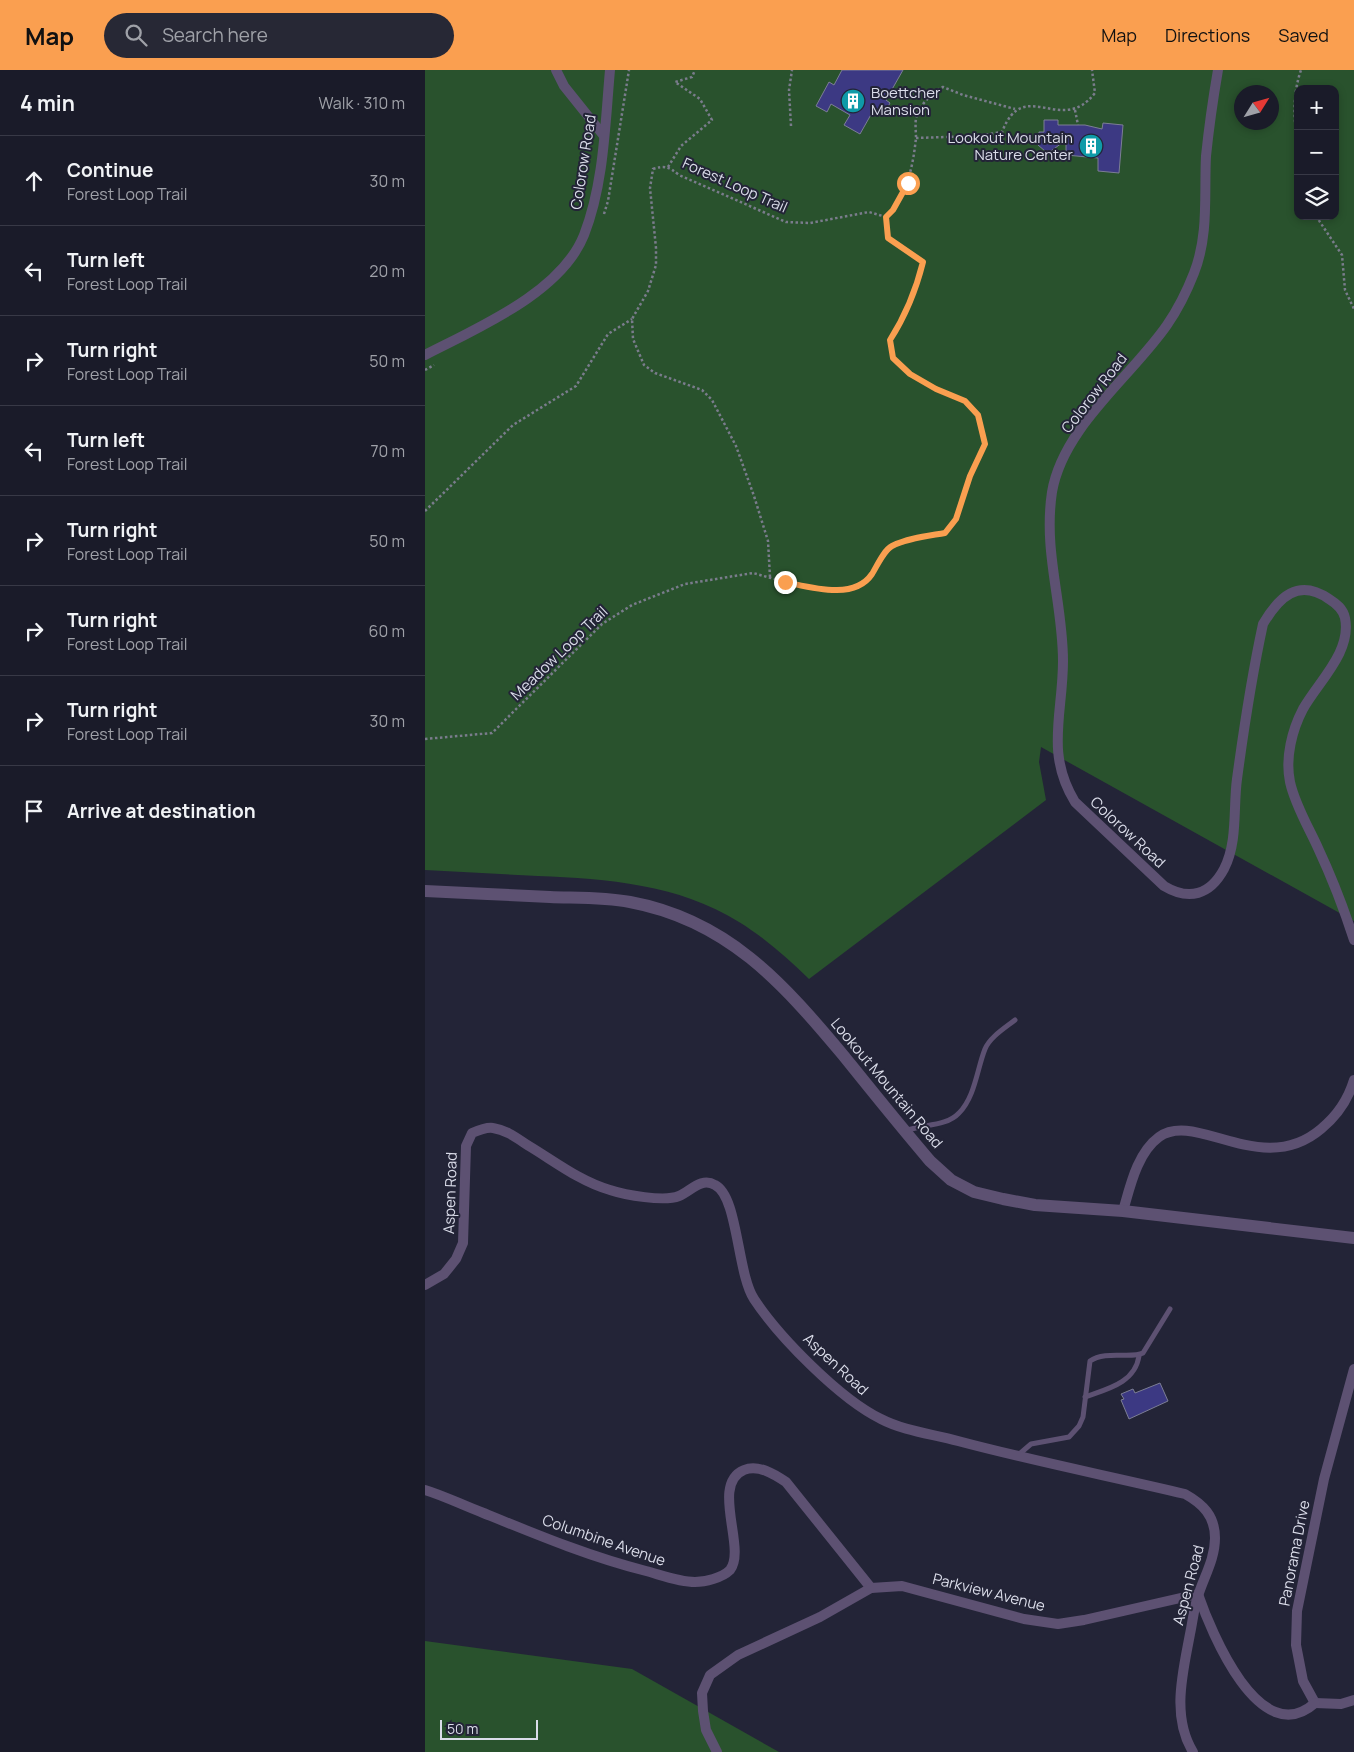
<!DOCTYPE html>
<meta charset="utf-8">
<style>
body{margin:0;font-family:Manrope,sans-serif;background:#272835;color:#f1f3f6}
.controls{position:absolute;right:15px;top:15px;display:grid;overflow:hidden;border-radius:10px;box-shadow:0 2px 8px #0003}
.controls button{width:45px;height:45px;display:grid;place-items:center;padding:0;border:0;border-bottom:1px solid #383946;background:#1a1b29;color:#f1f3f6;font:25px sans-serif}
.compass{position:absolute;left:809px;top:15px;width:45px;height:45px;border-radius:50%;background:#1a1b29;box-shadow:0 2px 8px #0003;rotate:53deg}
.scale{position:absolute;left:15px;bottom:12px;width:98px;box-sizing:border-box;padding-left:5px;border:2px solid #dadce9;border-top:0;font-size:14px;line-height:18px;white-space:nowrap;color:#dadce9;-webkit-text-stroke:4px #232437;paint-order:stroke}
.stop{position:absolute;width:15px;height:15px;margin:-11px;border:4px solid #fa9f50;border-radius:50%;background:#fff}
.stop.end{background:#fa9f50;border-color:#fff;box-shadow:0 1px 5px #0008}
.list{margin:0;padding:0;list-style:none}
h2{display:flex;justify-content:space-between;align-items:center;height:65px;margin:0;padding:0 20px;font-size:21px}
h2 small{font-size:16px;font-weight:400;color:#9fa1a8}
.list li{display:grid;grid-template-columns:32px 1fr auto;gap:15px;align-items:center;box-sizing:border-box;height:90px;padding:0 20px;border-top:1px solid #383946}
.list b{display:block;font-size:19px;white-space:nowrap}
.list p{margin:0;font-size:16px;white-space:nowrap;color:#9fa1a8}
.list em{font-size:16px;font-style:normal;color:#9fa1a8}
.icon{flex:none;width:28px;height:28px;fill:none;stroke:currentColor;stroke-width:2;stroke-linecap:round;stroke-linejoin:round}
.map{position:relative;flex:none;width:929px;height:1682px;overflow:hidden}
header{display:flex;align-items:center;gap:30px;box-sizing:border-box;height:70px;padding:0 25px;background:#fa9f50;color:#111}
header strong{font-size:24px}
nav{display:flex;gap:28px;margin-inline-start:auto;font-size:18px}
.search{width:350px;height:45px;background:#272835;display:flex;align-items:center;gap:12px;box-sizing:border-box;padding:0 18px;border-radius:28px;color:#9fa1a8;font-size:19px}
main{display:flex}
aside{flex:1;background:#1a1b29}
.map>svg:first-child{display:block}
.green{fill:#29522d;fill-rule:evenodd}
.building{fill:#3c3983;stroke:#7c7e95}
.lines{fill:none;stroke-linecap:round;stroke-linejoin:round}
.path{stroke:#7a7c8c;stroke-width:2.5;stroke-dasharray:2.5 2.5;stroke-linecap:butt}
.service{stroke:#5d5172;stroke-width:5}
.minor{stroke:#5d5172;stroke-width:10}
.tertiary{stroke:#5d5172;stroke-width:12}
.route{stroke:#fa9f50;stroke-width:6}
.labels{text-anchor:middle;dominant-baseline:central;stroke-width:4;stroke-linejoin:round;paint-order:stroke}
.poi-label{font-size:15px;fill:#dadce9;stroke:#232437;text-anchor:start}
.street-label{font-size:15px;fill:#dadce9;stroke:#232437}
</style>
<header>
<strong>Map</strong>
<div class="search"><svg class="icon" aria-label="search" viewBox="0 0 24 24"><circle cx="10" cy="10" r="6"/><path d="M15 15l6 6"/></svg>Search here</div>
<nav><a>Map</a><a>Directions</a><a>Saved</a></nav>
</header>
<main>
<aside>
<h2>4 min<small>Walk · 310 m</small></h2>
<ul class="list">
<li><svg class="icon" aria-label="ahead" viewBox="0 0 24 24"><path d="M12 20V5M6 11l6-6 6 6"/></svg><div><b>Continue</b><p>Forest Loop Trail</p></div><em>30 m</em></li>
<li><svg class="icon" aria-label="left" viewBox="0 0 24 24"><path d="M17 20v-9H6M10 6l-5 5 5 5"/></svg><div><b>Turn left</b><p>Forest Loop Trail</p></div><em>20 m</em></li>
<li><svg class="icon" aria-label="right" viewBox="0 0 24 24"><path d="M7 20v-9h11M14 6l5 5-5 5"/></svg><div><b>Turn right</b><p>Forest Loop Trail</p></div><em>50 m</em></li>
<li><svg class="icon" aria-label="left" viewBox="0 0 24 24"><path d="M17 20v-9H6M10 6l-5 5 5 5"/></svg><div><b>Turn left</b><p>Forest Loop Trail</p></div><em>70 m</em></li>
<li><svg class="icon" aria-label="right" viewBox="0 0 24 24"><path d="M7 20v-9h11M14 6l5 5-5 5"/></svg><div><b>Turn right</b><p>Forest Loop Trail</p></div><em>50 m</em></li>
<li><svg class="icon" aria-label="right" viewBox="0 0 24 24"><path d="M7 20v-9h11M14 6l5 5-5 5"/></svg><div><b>Turn right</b><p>Forest Loop Trail</p></div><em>60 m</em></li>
<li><svg class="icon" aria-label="right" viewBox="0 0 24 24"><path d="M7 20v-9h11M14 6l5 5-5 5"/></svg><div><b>Turn right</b><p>Forest Loop Trail</p></div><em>30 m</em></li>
<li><svg class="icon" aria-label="arrive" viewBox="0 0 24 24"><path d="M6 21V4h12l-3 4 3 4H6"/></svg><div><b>Arrive at destination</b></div></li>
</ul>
</aside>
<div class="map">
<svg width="929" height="1682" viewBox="0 0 929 1682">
<rect width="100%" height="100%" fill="#232437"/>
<g class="green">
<path d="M0 0H929V851L616 677 614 692 621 730 384 909C362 888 340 868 314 852 253 814 183 809 113 806 76 804 38 802 0 800ZM873 19H910V146H873ZM816 22H846V52H816Z"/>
<polygon points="0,1571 207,1599 354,1682 0,1682"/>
</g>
<g class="building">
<polygon points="417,0 478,0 461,30 465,33 458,46 448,41 435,64 419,55 425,45 406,34 402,42 391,36 404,12 409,15"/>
<polygon points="619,50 633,50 633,55 660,55 677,59 678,53 698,55 694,103 673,101 673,88 641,85 641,70 626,81 620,81 613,75 614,62 619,62"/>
<polygon points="735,1313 743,1331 704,1349 696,1330 699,1329 696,1324 708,1319 710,1323"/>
</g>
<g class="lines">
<g class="path">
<polyline points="650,40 653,55"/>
<polyline points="366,56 364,20 367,0"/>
<path d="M491 68 552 66 577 62C599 5 636 67 670 23L667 0"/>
<path d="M873 77C869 51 867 26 876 0"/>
<polyline points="243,97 256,76 287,50 275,29 250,12 267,7 270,0"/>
<polyline points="179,144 183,131 204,0"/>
<polyline points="891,146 917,185 920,220 929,239"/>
<polyline points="0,300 9,295"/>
<polyline points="0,441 88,355 151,316 183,264 207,249"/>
<path d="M345 507 343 471 329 426 311 376 287 330 277 320 230 303 219 295 208 269 207 249 223 221 231 195V178L225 118 228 99C240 95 244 97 254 105L361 152 385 153 444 142 461 147"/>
<path d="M0 669 67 663 177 554 207 535 260 514 328 503 360 512 402 521 423 520 444 508 466 477 493 468 520 463 531 449 545 406 560 374 553 345 541 331 511 319 485 304 468 288 465 270C481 245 491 220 498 192L463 168 461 147C482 127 488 96 491 68 491 62 490 55 491 48 494 36 507 22 518 17L538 25 590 39"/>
</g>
<g class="service">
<path d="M480 1061C497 1054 521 1057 534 1043 550 1027 552 999 560 979 565 967 580 958 590 950"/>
<path d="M660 1327C682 1319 710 1313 714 1286"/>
<path d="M592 1386 606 1374 644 1367 654 1356 658 1347 665 1291C680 1280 707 1289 718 1283L745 1239"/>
</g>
<g class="minor">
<polyline points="131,0 139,16 179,66"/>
<path d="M793 0C788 29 784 57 781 86 779 125 784 165 769 203 762 221 753 239 742 255 706 307 638 357 627 422 618 482 638 533 638 591 638 644 620 683 650 732L739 816C764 831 785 825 799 799 813 772 808 738 812 709 819 657 827 605 838 554 854 527 873 508 904 529 912 534 918 539 920 548 927 582 893 612 878 639 867 660 860 688 865 712 870 735 884 758 893 778 907 808 919 839 929 870"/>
<path d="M0 285C52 258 136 223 159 165 179 114 180 55 185 0"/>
<path d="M698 1141C705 1117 712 1083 734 1067 771 1040 837 1109 896 1059 912 1046 923 1030 929 1010"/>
<path d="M0 1215 19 1204 31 1189 38 1173 41 1076 47 1063C54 1060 62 1057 68 1058 82 1060 93 1069 104 1076 129 1091 156 1112 185 1120 200 1125 239 1132 254 1126 266 1121 276 1107 290 1115 313 1126 312 1203 329 1229 354 1267 415 1329 456 1349 479 1361 508 1364 533 1371 608 1391 684 1406 760 1424 778 1434 790 1446 790 1468 790 1488 780 1505 774 1523 769 1536 768 1550 765 1564 758 1602 746 1646 768 1682"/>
<path d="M0 1420C20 1426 37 1435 56 1442 110 1464 165 1487 221 1501 236 1505 254 1512 270 1512 280 1512 297 1508 305 1500 322 1479 285 1414 319 1400 333 1394 349 1404 361 1412L446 1518"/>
<polyline points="890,1633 878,1611 871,1575 872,1541 899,1409 929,1299"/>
<polyline points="890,1633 916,1634 929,1630"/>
<path d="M292 1682 281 1660 278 1641 277 1623 285 1605 313 1585 395 1547 446 1518 477 1516 599 1549 633 1554 659 1550 773 1524C786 1562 835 1682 890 1633"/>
</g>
<path class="tertiary" d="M0 821C42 823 83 825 125 827 151 828 179 827 205 832 302 850 357 912 418 985 447 1021 475 1056 505 1091L526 1110 549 1122 578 1129 610 1135 698 1141 929 1168"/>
</g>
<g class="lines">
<path class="route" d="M360 512C385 517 429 531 447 504 452 496 459 480 467 476 483 468 503 466 520 463L531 449 545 406 560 374 553 345 540 331 511 319 485 304 468 288 465 270C481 245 491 220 498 192L463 168 461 147 468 140 483 113"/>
</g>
<defs>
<g id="building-disc" transform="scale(1.25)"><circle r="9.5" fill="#0f9aa8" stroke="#232437"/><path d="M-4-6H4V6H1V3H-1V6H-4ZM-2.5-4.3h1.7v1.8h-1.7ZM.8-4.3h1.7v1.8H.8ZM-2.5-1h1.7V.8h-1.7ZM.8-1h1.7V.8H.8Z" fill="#fff"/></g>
</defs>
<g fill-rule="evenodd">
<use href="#building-disc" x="428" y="31"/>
<use href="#building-disc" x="666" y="76"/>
</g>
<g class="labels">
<g class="poi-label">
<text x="446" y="22">Boettcher<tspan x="446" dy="17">Mansion</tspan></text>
<text x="648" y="67" text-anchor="end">Lookout Mountain<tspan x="648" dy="17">Nature Center</tspan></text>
</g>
<g class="street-label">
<text transform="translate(158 92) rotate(-81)">Colorow Road</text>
<text transform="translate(310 115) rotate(24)">Forest Loop Trail</text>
<text transform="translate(669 323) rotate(-52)">Colorow Road</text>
<text transform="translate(134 583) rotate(-44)">Meadow Loop Trail</text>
<text transform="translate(703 762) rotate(43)">Colorow Road</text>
<text transform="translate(462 1013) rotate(50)">Lookout Mountain Road</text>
<text transform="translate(25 1123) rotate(-88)">Aspen Road</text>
<text transform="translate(411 1294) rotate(43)">Aspen Road</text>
<text transform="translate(179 1470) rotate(19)">Columbine Avenue</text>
<text transform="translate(869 1483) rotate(-79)">Panorama Drive</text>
<text transform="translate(763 1515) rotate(-75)">Aspen Road</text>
<text transform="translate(564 1522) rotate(14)">Parkview Avenue</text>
</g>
</g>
</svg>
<div class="controls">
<button>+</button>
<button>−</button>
<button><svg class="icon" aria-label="layers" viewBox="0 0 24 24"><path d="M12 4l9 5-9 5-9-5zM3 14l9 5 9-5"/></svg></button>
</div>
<svg class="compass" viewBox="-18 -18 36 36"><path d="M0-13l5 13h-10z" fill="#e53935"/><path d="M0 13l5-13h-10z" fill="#9fa1a8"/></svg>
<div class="scale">50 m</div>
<div class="stop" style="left:483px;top:113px"></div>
<div class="stop end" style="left:360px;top:512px"></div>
</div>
</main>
